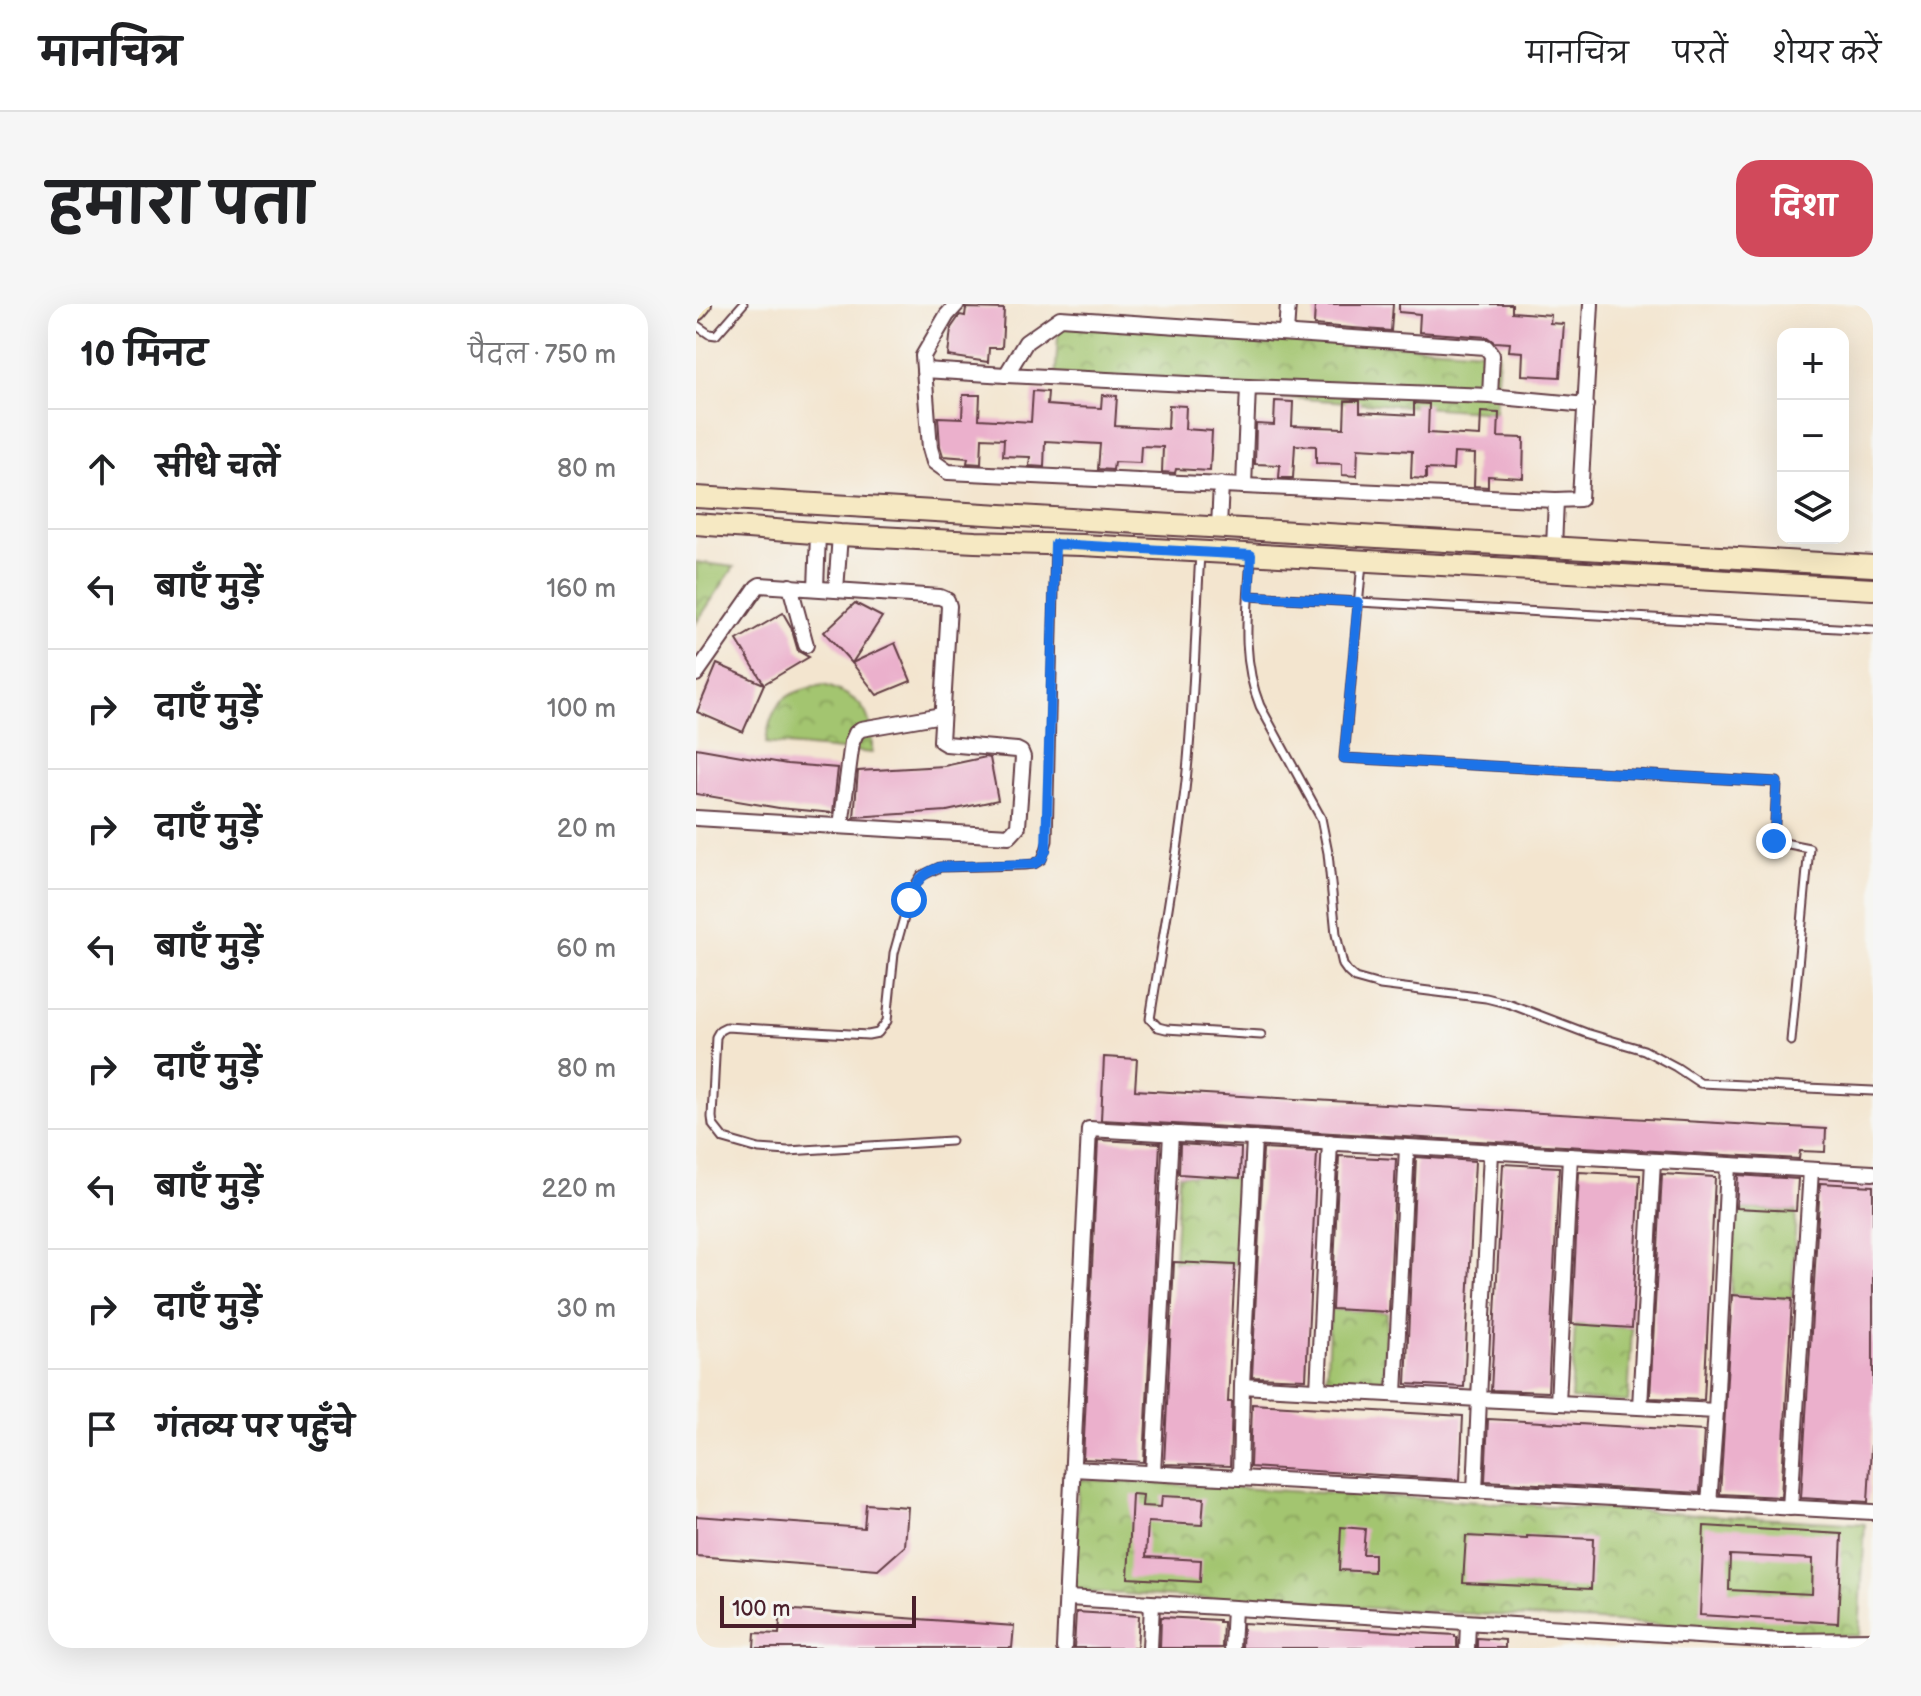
<!DOCTYPE html>
<html lang="hi">
<meta charset="utf-8">
<style>
body{margin:0;font-family:"Balsamiq Sans","Playpen Sans Deva",sans-serif;background:#f6f6f6;color:#202124}
.controls{position:absolute;right:24px;top:24px;display:grid;overflow:hidden;border-radius:16px;box-shadow:0 8px 32px #0002}
.controls button{width:72px;height:72px;display:grid;place-items:center;padding:0;border:0;border-bottom:2px solid #e0e0e0;background:#fff;color:#202124;font:40px sans-serif}
.scale{position:absolute;left:24px;bottom:20px;width:196px;box-sizing:border-box;padding-left:8px;border:4px solid #4a1f2b;border-top:0;font-size:22px;line-height:28px;white-space:nowrap;color:#4a1f2b;-webkit-text-stroke:6px #f6f6f2;paint-order:stroke}
.stop{position:absolute;width:24px;height:24px;margin:-18px;border:6px solid #1a73e8;border-radius:50%;background:#fff}
.stop.end{background:#1a73e8;border-color:#fff;box-shadow:0 2px 8px #0008}
.list{margin:0;padding:0;list-style:none}
h2{display:flex;justify-content:space-between;align-items:center;height:104px;margin:0;padding:0 32px;font-size:34px}
h2 small{font-size:26px;font-weight:400;color:#757577}
.list li{display:grid;grid-template-columns:52px 1fr auto;gap:24px;align-items:center;box-sizing:border-box;height:120px;padding:0 32px;border-top:2px solid #e0e0e0}
.list b{display:block;font-size:30px;white-space:nowrap}
.list em{font-size:26px;font-style:normal;color:#757577}
.icon{flex:none;width:44px;height:44px;fill:none;stroke:currentColor;stroke-width:2;stroke-linecap:round;stroke-linejoin:round}
.map{position:relative;flex:none;width:1177px;height:1344px;overflow:hidden;border-radius:24px}
header{display:flex;align-items:center;gap:48px;box-sizing:border-box;height:112px;padding:0 40px;background:#fff;border-bottom:2px solid #e0e0e0}
header strong{font-size:38px}
nav{display:flex;gap:44px;margin-inline-start:auto;font-size:28px}
.intro{display:flex;align-items:center;justify-content:space-between;box-sizing:border-box;height:192px;padding:0 48px}
h1{margin:0;font-size:56px}
.button{padding:20px 36px;border-radius:24px;background:#d1495b;color:#fff;font-size:28px;font-weight:700}
main{display:flex;gap:48px;padding:0 48px}
aside{flex:1;background:#fff;border-radius:24px;box-shadow:0 8px 32px #0002}
.map>svg:first-child{display:block}
.park{fill:url(#park-crowns);stroke:#76724d;stroke-width:2}
.building{fill:#ebb0cc;fill-rule:evenodd}
.lines{fill:none;stroke-linecap:round;stroke-linejoin:round}
.lane-casing{stroke:#633d44;stroke-width:11}
.street-casing{stroke:#633d44;stroke-width:18}
.secondary-casing{stroke:#633d44;stroke-width:24}
.lane{stroke:#fff;stroke-width:7}
.street{stroke:#fff;stroke-width:14}
.secondary{stroke:#f6e9c3;stroke-width:20}
.route{stroke:#1a73e8;stroke-width:10}
</style>
<header>
<strong>मानचित्र</strong>
<nav><a>मानचित्र</a><a>परतें</a><a>शेयर करें</a></nav>
</header>
<div class="intro"><h1>हमारा पता</h1><a class="button">दिशा</a></div>
<main>
<aside>
<h2>10 मिनट<small>पैदल · 750 m</small></h2>
<ul class="list">
<li><svg class="icon" aria-label="ahead" viewBox="0 0 24 24"><path d="M12 20V5M6 11l6-6 6 6"/></svg><div><b>सीधे चलें</b></div><em>80 m</em></li>
<li><svg class="icon" aria-label="left" viewBox="0 0 24 24"><path d="M17 20v-9H6M10 6l-5 5 5 5"/></svg><div><b>बाएँ मुड़ें</b></div><em>160 m</em></li>
<li><svg class="icon" aria-label="right" viewBox="0 0 24 24"><path d="M7 20v-9h11M14 6l5 5-5 5"/></svg><div><b>दाएँ मुड़ें</b></div><em>100 m</em></li>
<li><svg class="icon" aria-label="right" viewBox="0 0 24 24"><path d="M7 20v-9h11M14 6l5 5-5 5"/></svg><div><b>दाएँ मुड़ें</b></div><em>20 m</em></li>
<li><svg class="icon" aria-label="left" viewBox="0 0 24 24"><path d="M17 20v-9H6M10 6l-5 5 5 5"/></svg><div><b>बाएँ मुड़ें</b></div><em>60 m</em></li>
<li><svg class="icon" aria-label="right" viewBox="0 0 24 24"><path d="M7 20v-9h11M14 6l5 5-5 5"/></svg><div><b>दाएँ मुड़ें</b></div><em>80 m</em></li>
<li><svg class="icon" aria-label="left" viewBox="0 0 24 24"><path d="M17 20v-9H6M10 6l-5 5 5 5"/></svg><div><b>बाएँ मुड़ें</b></div><em>220 m</em></li>
<li><svg class="icon" aria-label="right" viewBox="0 0 24 24"><path d="M7 20v-9h11M14 6l5 5-5 5"/></svg><div><b>दाएँ मुड़ें</b></div><em>30 m</em></li>
<li><svg class="icon" aria-label="arrive" viewBox="0 0 24 24"><path d="M6 21V4h12l-3 4 3 4H6"/></svg><div><b>गंतव्य पर पहुँचे</b></div></li>
</ul>
</aside>
<div class="map">
<svg width="1177" height="1344" viewBox="0 0 1177 1344">
<defs>
<pattern id="park-crowns" width="20" height="18" patternUnits="userSpaceOnUse" patternTransform="scale(2)"><rect width="20" height="18" fill="#a3c56f"/><path d="M2 6a3 3 0 1 1 6 0M12 15a3 3 0 1 1 6 0" fill="none" stroke="#879f5b"/></pattern>
</defs>
<rect width="100%" height="100%" fill="#f6f6f2"/>
<filter id="ink" filterUnits="userSpaceOnUse"><feTurbulence type="fractalNoise" baseFrequency=".0125" numOctaves="2"/><feDisplacementMap in="SourceGraphic" scale="16" xChannelSelector="R" yChannelSelector="G"/><feConvolveMatrix kernelMatrix="1 2 1 2 8 2 1 2 1" color-interpolation-filters="sRGB"/></filter>
<filter id="wash" filterUnits="userSpaceOnUse"><feTurbulence type="fractalNoise" baseFrequency=".006" numOctaves="4" result="noise"/><feDisplacementMap in="SourceGraphic" scale="32" xChannelSelector="R" yChannelSelector="G"/><feGaussianBlur stdDeviation="1.8" result="paint"/><feColorMatrix in="noise" values="0 0 0 0 0 0 0 0 0 0 0 0 0 0 0 0 0 1.4 0 .05"/><feComposite in="paint" operator="in"/></filter>
<g filter="url(#wash)">
<rect width="100%" height="100%" fill="#f3e5cf"/>
<g class="park">
<polygon points="363,18 803,48 799,108 359,78"/>
<polygon points="0,258 38,263 0,319"/>
<path d="M128 381C167 394 177 408 176 449L70 439C75 399 88 387 128 381Z"/>
<polygon points="483,870 544,874 539,961 478,958"/>
<polygon points="1039,904 1100,907 1096,995 1035,991"/>
<polygon points="634,1005 691,1008 687,1085 630,1082"/>
<polygon points="879,1020 936,1024 932,1098 875,1095"/>
<polygon points="383,1175 1169,1220 1163,1332 377,1287"/>
</g>
<g id="blocks">
<g class="building">
<polygon points="619,0 697,0 695,27 618,21"/>
<polygon points="703,0 816,0 816,8 855,11 854,19 868,20 864,73 826,71 827,48 813,47 814,39 798,38 791,33 723,28 724,10 703,8"/>
<polygon points="270,4 308,5 306,44 293,44 292,58 252,52 255,24 264,11 269,12"/>
<polygon points="337,87 352,88 351,101 378,103 405,104 406,91 421,92 419,122 472,125 473,101 490,102 489,125 516,127 514,167 480,165 479,169 466,168 467,143 445,142 444,159 418,158 417,166 402,165 404,140 349,137 348,163 333,162 334,153 307,152 308,135 286,134 285,160 271,159 272,154 247,152 244,142 242,113 266,114 267,91 284,91 283,115 335,118"/>
<polygon points="579,97 597,98 596,122 621,123 648,124 649,97 664,97 664,108 718,111 718,99 733,100 732,129 784,132 785,108 803,109 802,133 828,134 827,174 792,172 792,183 778,182 779,150 758,149 757,166 730,165 730,175 715,174 716,147 662,144 661,172 646,171 646,160 620,159 620,142 599,141 597,174 583,174 584,161 559,160 560,120 578,121"/>
<polygon points="159,299 186,313 156,359 128,328"/>
<polygon points="87,309 95,323 102,347 113,353 68,380 41,336"/>
<polygon points="199,339 215,377 181,391 156,359"/>
<polygon points="21,360 68,380 47,428 1,408"/>
<polygon points="0,444 91,460 142,464 137,509 83,504 0,490"/>
<polygon points="290,453 294,454 302,496 251,507 158,513 162,467 248,462"/>
<polygon points="408,753 441,755 439,786 1130,825 1129,848 1104,847 1103,855 405,816"/>
<polygon points="402,836 464,839 448,1158 387,1155"/>
<polygon points="484,840 545,844 544,874 483,870"/>
<polygon points="567,845 621,848 610,1075 556,1073"/>
<polygon points="643,852 700,855 693,1008 636,1005"/>
<polygon points="720,853 779,857 768,1083 710,1080"/>
<polygon points="807,860 863,863 852,1088 795,1086"/>
<polygon points="883,868 944,871 936,1024 876,1020"/>
<polygon points="966,870 1019,873 1008,1096 954,1094"/>
<polygon points="1042,871 1102,875 1100,907 1040,904"/>
<polygon points="1124,879 1177,882 1177,1106 1172,1198 1105,1194"/>
<polygon points="478,958 539,961 532,1098 536,1098 534,1162 468,1160"/>
<polygon points="1036,991 1096,995 1085,1193 1024,1190"/>
<polygon points="556,1100 767,1112 764,1176 554,1163"/>
<polygon points="792,1115 1008,1127 1004,1189 789,1177"/>
<polygon points="436,1190 447,1191 446,1202 465,1203 466,1192 508,1194 506,1221 452,1218 450,1253 505,1256 504,1278 432,1274"/>
<polygon points="170,1200 212,1203 209,1242 182,1266 0,1252 0,1212 168,1224"/>
<path d="M1008 1222 1146 1230 1142 1319 1004 1311ZM1034 1251 1117 1255 1116 1290 1033 1286Z"/>
<polygon points="645,1223 669,1225 667,1250 678,1250 678,1268 643,1266"/>
<polygon points="770,1232 831,1235 831,1232 897,1235 895,1285 767,1279"/>
<polygon points="85,1305 318,1322 316,1344 58,1344 59,1329 83,1330"/>
<polygon points="380,1308 443,1312 441,1344 378,1344"/>
<polygon points="465,1313 523,1316 523,1318 527,1318 526,1344 464,1344"/>
<polygon points="547,1319 759,1331 759,1333 761,1333 761,1344 546,1344"/>
<polygon points="781,1334 809,1336 809,1344 781,1344"/>
</g>
</g>
</g>
<g filter="url(#ink)">
<use href="#blocks" fill-opacity="0" stroke="#633d44" stroke-width="2"/>
<g class="lines">
<g class="lane-casing">
<g id="lane">
<polyline points="0,21 13,30 20,31 47,0"/>
<path d="M504 250C499 329 498 408 489 486 480 563 466 639 454 715L462 723 470 725 565 731"/>
<path d="M555 253C552 304 544 353 564 402L625 514 632 549 640 630 647 661 652 668 659 674 684 681 790 694 814 700 890 729 948 746 980 763 1004 779 1177 787"/>
<polyline points="666,259 648,454 1081,478 1078,537 1113,544 1095,737"/>
<polyline points="553,292 1177,326"/>
<polyline points="255,837 92,847 63,845 28,835 17,821 16,813 20,733 24,726 30,723 172,731 182,729 191,717 198,649 213,596 220,580 225,572 244,563 328,561 338,560 346,555 352,537 359,242"/>
</g>
</g>
<g class="street-casing">
<g id="street">
<polyline points="261,0 251,11 227,52 234,144 238,158 252,168 548,182 552,83 794,92 890,101"/>
<polyline points="590,29 592,0"/>
<polyline points="228,66 310,71"/>
<polyline points="552,83 310,71 330,38 364,14 790,43 796,51 794,92"/>
<polyline points="548,182 860,196"/>
<polyline points="523,223 525,180"/>
<polyline points="858,243 860,196 884,195 895,0"/>
<polyline points="94,282 110,341"/>
<polyline points="120,284 122,230"/>
<polyline points="140,286 144,231"/>
<polyline points="0,370 61,283 64,281 244,293 251,296 253,302 245,437 250,440 321,446 325,448 327,453 322,522 313,532 0,514"/>
<polyline points="145,522 156,438 160,429 165,425 246,411"/>
<polyline points="795,848 783,1095 1020,1107 1013,1200"/>
<polyline points="546,1082 558,834"/>
<polyline points="622,1086 634,838"/>
<polyline points="699,1090 711,843"/>
<polyline points="862,1099 874,852"/>
<polyline points="944,1103 957,857"/>
<polyline points="1020,1107 1032,861"/>
<polyline points="377,1165 1177,1208"/>
<polyline points="457,1169 475,829"/>
<polyline points="544,1174 546,1082 783,1095 779,1187"/>
<polyline points="1094,1204 1115,866"/>
<polyline points="372,1294 1085,1337 1177,1336"/>
<polyline points="368,1344 393,825 1177,869"/>
<polyline points="454,1344 456,1300"/>
<polyline points="536,1344 538,1304"/>
<polyline points="771,1344 772,1319"/>
</g>
</g>
<g class="secondary-casing">
<g id="secondary">
<polyline points="0,6 5,0"/>
<polyline points="0,193 1177,262"/>
<polyline points="0,220 144,231 279,238 386,241 1177,285"/>
</g>
</g>
<use href="#lane" class="lane"/>
<use href="#street" class="street"/>
<use href="#secondary" class="secondary"/>
</g>
</g>
<g class="lines" filter="url(#ink)">
<path class="route" d="M213 596C221 577 224 570 244 563L338 560 346 555 350 546 359 240 555 251 553 292 662 298 648 454 1081 478 1078 537"/>
</g>
</svg>
<div class="controls">
<button>+</button>
<button>−</button>
<button><svg class="icon" aria-label="layers" viewBox="0 0 24 24"><path d="M12 4l9 5-9 5-9-5zM3 14l9 5 9-5"/></svg></button>
</div>
<div class="scale">100 m</div>
<div class="stop" style="left:213px;top:596px"></div>
<div class="stop end" style="left:1078px;top:537px"></div>
</div>
</main>
